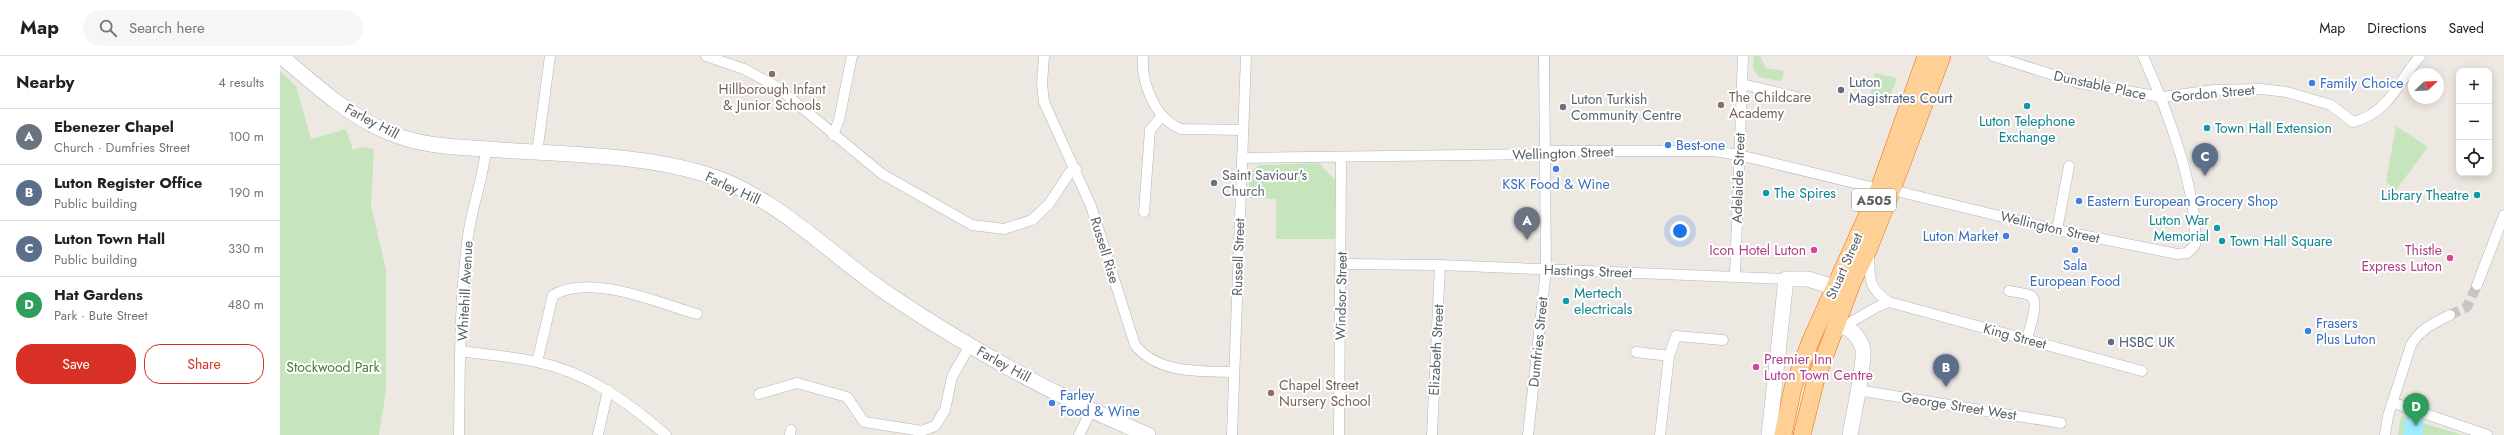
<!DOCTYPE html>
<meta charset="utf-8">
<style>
body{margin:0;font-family:Jost,sans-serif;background:#f6f6f6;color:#202124}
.controls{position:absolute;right:12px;top:12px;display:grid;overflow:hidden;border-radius:8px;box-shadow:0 2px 10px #0003}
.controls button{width:36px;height:36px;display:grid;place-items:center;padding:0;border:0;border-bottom:1px solid #e0e0e0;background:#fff;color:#202124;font:20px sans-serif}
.compass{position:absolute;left:2128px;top:12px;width:36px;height:36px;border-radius:50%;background:#fff;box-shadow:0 2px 10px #0003;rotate:67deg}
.you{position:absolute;left:1400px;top:175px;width:14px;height:14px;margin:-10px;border:3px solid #fff;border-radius:50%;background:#1a73e8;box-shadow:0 0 0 6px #1a73e833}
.badge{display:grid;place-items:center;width:26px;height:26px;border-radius:50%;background:#d93025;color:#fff;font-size:13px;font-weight:700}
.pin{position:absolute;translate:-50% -33px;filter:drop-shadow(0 1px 2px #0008)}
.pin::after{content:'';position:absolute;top:21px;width:14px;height:12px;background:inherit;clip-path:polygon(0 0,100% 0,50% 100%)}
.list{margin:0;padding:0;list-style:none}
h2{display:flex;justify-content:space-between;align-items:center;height:52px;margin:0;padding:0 16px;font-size:17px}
h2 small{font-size:13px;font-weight:400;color:#757577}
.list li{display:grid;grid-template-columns:26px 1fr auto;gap:12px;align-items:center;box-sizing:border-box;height:56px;padding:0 16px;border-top:1px solid #e0e0e0}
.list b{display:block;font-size:15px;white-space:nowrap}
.list p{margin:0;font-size:13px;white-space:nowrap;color:#757577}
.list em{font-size:13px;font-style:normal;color:#757577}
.actions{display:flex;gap:8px;padding:12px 16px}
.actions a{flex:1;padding:9px 0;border:1px solid #d93025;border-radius:16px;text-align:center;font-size:14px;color:#d93025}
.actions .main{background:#d93025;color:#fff}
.icon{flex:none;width:22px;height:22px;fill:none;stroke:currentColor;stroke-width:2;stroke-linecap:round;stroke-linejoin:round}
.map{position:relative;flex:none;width:2224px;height:379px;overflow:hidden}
header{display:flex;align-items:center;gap:24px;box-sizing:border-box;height:56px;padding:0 20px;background:#fff;border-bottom:1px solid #e0e0e0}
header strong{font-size:19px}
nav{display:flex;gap:22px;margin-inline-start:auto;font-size:14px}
.search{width:280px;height:36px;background:#f6f6f6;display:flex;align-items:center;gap:10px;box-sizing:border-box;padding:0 14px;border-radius:22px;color:#757577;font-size:15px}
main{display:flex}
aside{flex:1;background:#fff}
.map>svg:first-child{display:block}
.green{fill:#c7e5bd}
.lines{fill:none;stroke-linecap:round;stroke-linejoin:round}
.river{stroke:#a0ecff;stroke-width:19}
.minor-tunnel{stroke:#c8c6c2;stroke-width:10;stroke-dasharray:10 5;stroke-linecap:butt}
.minor-casing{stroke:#b2b6b9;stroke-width:11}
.secondary-casing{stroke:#b1b7ba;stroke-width:16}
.trunk-casing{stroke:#ef6c00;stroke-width:18}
.minor{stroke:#fff;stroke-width:10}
.secondary{stroke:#fff;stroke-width:15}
.trunk{stroke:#fed096;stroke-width:17}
.education-dot{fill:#8d6e63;stroke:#fff;stroke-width:1.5}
.shop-dot{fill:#3f7fe0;stroke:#fff;stroke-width:1.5}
.service-dot{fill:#5c6f8a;stroke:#fff;stroke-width:1.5}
.culture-dot{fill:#0f9aa8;stroke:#fff;stroke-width:1.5}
.worship-dot{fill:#6b7280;stroke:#fff;stroke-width:1.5}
.hotel-dot{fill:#d1479c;stroke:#fff;stroke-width:1.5}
.labels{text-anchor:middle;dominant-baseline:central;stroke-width:4;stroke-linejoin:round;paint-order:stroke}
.shield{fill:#fff;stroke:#8c9092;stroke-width:1}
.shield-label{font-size:13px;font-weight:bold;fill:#5a6063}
.service-label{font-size:14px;fill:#4e5e75;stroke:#fff;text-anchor:start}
.shop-label{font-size:14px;fill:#366cbe;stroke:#fff;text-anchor:start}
.street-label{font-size:14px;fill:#5a6063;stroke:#fff}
.education-label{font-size:14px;fill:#785e54;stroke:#fff;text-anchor:start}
.worship-label{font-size:14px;fill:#5b616d;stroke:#fff;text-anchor:start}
.culture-label{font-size:14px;fill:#0d838f;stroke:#fff;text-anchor:start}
.hotel-label{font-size:14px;fill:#b23c85;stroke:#fff;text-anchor:end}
.park-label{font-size:14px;fill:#418133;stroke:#fff}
</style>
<header>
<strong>Map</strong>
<div class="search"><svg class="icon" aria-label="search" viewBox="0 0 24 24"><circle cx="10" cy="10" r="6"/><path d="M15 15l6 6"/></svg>Search here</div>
<nav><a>Map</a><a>Directions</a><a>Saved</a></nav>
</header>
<main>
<aside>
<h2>Nearby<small>4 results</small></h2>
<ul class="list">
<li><span class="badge" style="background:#6b7280">A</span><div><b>Ebenezer Chapel</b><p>Church · Dumfries Street</p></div><em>100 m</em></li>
<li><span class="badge" style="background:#5c6f8a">B</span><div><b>Luton Register Office</b><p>Public building</p></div><em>190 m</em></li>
<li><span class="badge" style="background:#5c6f8a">C</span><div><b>Luton Town Hall</b><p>Public building</p></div><em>330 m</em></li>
<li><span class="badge" style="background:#2e9e5b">D</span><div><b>Hat Gardens</b><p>Park · Bute Street</p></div><em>480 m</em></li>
</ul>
<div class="actions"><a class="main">Save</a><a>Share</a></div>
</aside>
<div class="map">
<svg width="2224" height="379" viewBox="0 0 2224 379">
<rect width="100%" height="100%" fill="#ede8e1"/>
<g class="green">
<polygon points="1474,0 1480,0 1486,12 1504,15 1502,24 1499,25 1479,21 1473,12"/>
<polygon points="0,15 16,30 31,83 66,73 73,94 82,91 94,93 91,149 106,214 106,335 99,379 0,379"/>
<polygon points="1595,17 1617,22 1609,43 1590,39"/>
<polygon points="2116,70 2148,91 2115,135 2106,125"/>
<polygon points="1039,107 1056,125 1056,183 996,183 996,143 969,142 969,117 979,109"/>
<polygon points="2121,360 2182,379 2118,379"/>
</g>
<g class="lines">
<polyline class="river" points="2133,379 2134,367"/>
<polyline class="minor-tunnel" points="2170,259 2187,251 2197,229"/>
<g class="minor-casing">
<g id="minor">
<polyline points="426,0 464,13 497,31 602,118 692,169 724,173 752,164 769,148 790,116 796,113"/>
<path d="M764 0 762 28 764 46 811 150 855 289C878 318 920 315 953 316"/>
<path d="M863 0C861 27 875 63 901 73L963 74"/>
<path d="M1713 0 1799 27 1882 41 1934 34 1981 33 2007 36 2051 49 2073 66C2109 57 2119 25 2140 0"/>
<polyline points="1462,28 1520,42"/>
<polyline points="553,79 559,64 572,0"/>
<polyline points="257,97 270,0"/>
<polyline points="962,102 1259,98 1266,95 1434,95 1459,99 1599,133"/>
<path d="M1612 134 1777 174 1897 198 1907 197 1915 189C1918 134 1886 51 1863 0"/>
<polyline points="864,156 870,74 882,60"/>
<polyline points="1777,174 1789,110"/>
<path d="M1589 198C1590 221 1587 232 1609 246L1862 315"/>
<polyline points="1062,208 1160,209 1506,223"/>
<polyline points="1455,220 1463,0"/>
<polyline points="2197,229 2224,159"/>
<path d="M1729 235C1736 236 1746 237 1751 240 1760 246 1749 274 1747 283"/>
<polyline points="1564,270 1597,251 1609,246"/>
<path d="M181 295C206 299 232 300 257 306 307 316 348 346 386 379"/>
<polyline points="1356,296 1389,300 1396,280 1443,284"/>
<path d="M257 306 273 239C312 217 378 247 417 258"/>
<polyline points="1577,334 1781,367"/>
<polyline points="479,338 517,327 567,341 584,366 642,375 655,370 665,354 672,321 690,289"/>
<polyline points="2114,347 2207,379"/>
<path d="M179 379C180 313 179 246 188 180 192 151 203 123 206 93"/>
<polyline points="318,379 328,334"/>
<polyline points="510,379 511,374"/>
<polyline points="799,379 811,355"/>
<polyline points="952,379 966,0"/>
<polyline points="1059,379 1061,106 1059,102"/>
<polyline points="1152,379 1160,209"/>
<polyline points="1248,379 1266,213 1264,0"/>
<polyline points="1380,379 1389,300"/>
<path d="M2105 379 2108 360 2131 289C2140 273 2154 267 2170 259"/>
</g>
</g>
<g class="secondary-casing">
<g id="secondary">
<path d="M1 0C34 28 67 59 108 76 139 90 174 91 208 93 280 99 355 97 425 118 496 139 551 200 611 240 692 294 778 342 868 379"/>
<path d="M1554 275 1564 270C1574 276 1580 282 1583 293 1585 306 1573 362 1570 379"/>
<polyline points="1489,379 1506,223 1528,223 1554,231"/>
</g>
</g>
<g class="trunk-casing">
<g id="trunk">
<polyline points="1503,379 1513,331 1531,284 1599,133 1646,0"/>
<polyline points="1522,379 1536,323 1572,227 1589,192 1612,134 1662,0"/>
</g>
</g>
<use href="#minor" class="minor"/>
<use href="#secondary" class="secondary"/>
<use href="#trunk" class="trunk"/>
</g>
<g class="education-dot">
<circle cx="492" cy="18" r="4"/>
<circle cx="1441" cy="49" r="4"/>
<circle cx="991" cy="337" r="4"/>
</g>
<g class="shop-dot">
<circle cx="2032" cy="27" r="4"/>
<circle cx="1388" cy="89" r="4"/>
<circle cx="1276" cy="113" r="4"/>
<circle cx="1799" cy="145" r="4"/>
<circle cx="1726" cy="180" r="4"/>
<circle cx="1795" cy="194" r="4"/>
<circle cx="2028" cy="275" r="4"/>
<circle cx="772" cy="347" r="4"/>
</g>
<g class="service-dot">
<circle cx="1561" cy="34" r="4"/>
<circle cx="1831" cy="286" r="4"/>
</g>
<g class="culture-dot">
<circle cx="1747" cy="50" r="4"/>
<circle cx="1927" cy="72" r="4"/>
<circle cx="1486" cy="137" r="4"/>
<circle cx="2197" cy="139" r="4"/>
<circle cx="1937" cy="172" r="4"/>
<circle cx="1942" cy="185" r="4"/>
<circle cx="1286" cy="245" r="4"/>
</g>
<g class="worship-dot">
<circle cx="1283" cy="51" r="4"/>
<circle cx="934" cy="127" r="4"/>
</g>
<g class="hotel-dot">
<circle cx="1534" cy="194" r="4"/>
<circle cx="2170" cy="202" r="4"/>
<circle cx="1476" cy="311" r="4"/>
</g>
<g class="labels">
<rect class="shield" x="1572" y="133" width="44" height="22" rx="3"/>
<g class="shield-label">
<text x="1594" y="144">A505</text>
</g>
<g class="service-label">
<text x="1569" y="26">Luton<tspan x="1569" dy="16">Magistrates Court</tspan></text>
<text x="1839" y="286">HSBC UK</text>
</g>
<g class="shop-label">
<text x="2040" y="27">Family Choice</text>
<text x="1396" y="89">Best-one</text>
<text x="1276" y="128" text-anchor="middle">KSK Food &amp; Wine</text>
<text x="1807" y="145">Eastern European Grocery Shop</text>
<text x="1718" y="180" text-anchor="end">Luton Market</text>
<text x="1795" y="209" text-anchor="middle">Sala<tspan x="1795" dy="16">European Food</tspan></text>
<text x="2036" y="267">Frasers<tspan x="2036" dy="16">Plus Luton</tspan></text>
<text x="780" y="339">Farley<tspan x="780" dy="16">Food &amp; Wine</tspan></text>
</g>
<g class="street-label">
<text transform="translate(1820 29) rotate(12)">Dunstable Place</text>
<text transform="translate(1933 37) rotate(-5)">Gordon Street</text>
<text transform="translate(92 65) rotate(28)">Farley Hill</text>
<text transform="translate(1283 97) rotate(-2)">Wellington Street</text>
<text transform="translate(1458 122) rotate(-88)">Adelaide Street</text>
<text transform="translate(453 132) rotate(25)">Farley Hill</text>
<text transform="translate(1770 171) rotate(13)">Wellington Street</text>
<text transform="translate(825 194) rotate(73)">Russell Rise</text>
<text transform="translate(958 201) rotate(-88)">Russell Street</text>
<text transform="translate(1564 210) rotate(-66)">Stuart Street</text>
<text transform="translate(1308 215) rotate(2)">Hastings Street</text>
<text transform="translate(185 235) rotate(-87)">Whitehill Avenue</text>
<text transform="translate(1061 240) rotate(-89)">Windsor Street</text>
<text transform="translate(1735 280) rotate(15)">King Street</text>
<text transform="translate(1258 286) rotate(-84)">Dumfries Street</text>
<text transform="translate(1156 294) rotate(-87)">Elizabeth Street</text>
<text transform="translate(724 308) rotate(29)">Farley Hill</text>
<text transform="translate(1679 350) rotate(9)">George Street West</text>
</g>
<g class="education-label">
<text x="492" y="33" text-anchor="middle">Hillborough Infant<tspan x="492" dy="16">&amp; Junior Schools</tspan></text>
<text x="1449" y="41">The Childcare<tspan x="1449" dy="16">Academy</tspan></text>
<text x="999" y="329">Chapel Street<tspan x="999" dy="16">Nursery School</tspan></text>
</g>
<g class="worship-label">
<text x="1291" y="43">Luton Turkish<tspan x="1291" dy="16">Community Centre</tspan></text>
<text x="942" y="119">Saint Saviour's<tspan x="942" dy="16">Church</tspan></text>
</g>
<g class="culture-label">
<text x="1747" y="65" text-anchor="middle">Luton Telephone<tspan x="1747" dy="16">Exchange</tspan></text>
<text x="1935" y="72">Town Hall Extension</text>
<text x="1494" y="137">The Spires</text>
<text x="2189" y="139" text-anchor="end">Library Theatre</text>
<text x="1929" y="164" text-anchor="end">Luton War<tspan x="1929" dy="16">Memorial</tspan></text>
<text x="1950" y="185">Town Hall Square</text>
<text x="1294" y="237">Mertech<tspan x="1294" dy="16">electricals</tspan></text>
</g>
<g class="hotel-label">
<text x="1526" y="194">Icon Hotel Luton</text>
<text x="2162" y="194">Thistle<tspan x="2162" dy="16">Express Luton</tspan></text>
<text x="1484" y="303" text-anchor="start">Premier Inn<tspan x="1484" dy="16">Luton Town Centre</tspan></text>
</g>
<g class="park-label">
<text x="53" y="311">Stockwood Park</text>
</g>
</g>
</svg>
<div class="controls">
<button>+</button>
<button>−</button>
<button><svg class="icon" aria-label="locate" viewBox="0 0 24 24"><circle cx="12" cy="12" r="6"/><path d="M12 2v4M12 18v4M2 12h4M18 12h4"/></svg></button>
</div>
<svg class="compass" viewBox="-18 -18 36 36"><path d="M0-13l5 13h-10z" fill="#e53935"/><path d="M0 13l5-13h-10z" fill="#757577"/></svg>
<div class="you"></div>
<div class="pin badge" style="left:1247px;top:184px;background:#6b7280">A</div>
<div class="pin badge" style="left:1666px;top:331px;background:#5c6f8a">B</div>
<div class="pin badge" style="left:1925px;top:120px;background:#5c6f8a">C</div>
<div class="pin badge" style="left:2136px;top:370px;background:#2e9e5b">D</div>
</div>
</main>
